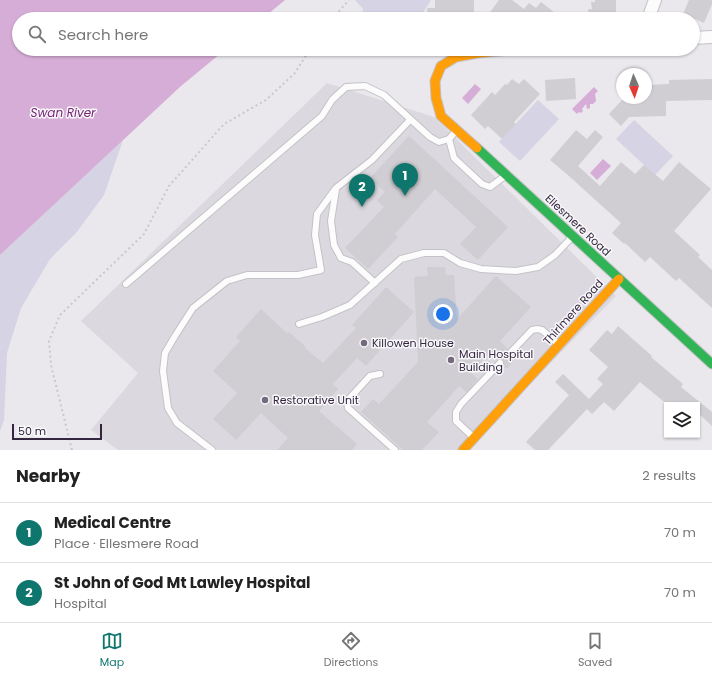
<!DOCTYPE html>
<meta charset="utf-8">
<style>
body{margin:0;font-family:Poppins,sans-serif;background:#f6f6f6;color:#222}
.controls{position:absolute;right:12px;bottom:12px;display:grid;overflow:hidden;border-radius:0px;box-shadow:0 1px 3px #0004}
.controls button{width:36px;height:36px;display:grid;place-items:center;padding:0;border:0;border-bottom:1px solid #e0e0e0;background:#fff;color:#222;font:20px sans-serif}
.compass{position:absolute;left:616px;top:68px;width:36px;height:36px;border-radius:50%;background:#fff;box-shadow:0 1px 3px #0004;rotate:177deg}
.scale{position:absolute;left:12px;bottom:10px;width:90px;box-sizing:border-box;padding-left:4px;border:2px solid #34263f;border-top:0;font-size:11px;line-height:14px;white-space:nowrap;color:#34263f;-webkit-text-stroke:3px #f8f7fa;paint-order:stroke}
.you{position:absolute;left:443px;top:314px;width:14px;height:14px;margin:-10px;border:3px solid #fff;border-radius:50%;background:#1a73e8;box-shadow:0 0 0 6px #1a73e833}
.badge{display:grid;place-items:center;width:26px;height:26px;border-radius:50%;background:#0f766e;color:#fff;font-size:13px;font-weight:700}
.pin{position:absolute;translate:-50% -33px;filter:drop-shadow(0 1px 2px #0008)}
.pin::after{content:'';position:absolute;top:21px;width:14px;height:12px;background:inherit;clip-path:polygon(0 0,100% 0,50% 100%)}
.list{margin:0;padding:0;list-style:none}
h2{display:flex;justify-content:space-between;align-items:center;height:52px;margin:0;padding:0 16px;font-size:17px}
h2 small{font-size:13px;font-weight:400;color:#767676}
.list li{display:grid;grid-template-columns:26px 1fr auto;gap:12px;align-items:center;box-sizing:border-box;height:60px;padding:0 16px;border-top:1px solid #e0e0e0}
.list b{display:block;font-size:15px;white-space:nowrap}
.list p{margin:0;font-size:13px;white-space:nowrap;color:#767676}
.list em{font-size:13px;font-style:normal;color:#767676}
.icon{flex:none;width:22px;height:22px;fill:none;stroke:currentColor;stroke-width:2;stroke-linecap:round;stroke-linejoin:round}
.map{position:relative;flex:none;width:712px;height:450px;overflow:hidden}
.search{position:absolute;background:#fff;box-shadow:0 1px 3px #0004;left:12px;right:12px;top:12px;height:44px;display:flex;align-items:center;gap:10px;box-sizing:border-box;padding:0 14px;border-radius:22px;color:#767676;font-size:15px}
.sheet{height:172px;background:#fff}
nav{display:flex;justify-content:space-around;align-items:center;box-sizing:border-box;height:56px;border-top:1px solid #e0e0e0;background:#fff;font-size:11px;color:#767676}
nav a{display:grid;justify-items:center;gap:2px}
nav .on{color:#0f766e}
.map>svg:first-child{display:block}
.built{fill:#dbd8df}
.green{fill:#d5d3e4}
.water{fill:#d5add6}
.building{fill:#d0ced3}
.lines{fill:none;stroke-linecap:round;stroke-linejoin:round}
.lane-casing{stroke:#c4c2c6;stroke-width:8}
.street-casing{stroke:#c4c2c6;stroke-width:14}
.fast-casing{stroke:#c4c0c6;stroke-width:11}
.slow-casing{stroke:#c4c0c6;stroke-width:11}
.path{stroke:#cac6ce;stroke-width:2;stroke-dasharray:2 3;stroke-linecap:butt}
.lane{stroke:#fcfcfc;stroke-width:6}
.street{stroke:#fcfcfc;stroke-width:12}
.fast{stroke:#30b455;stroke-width:9}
.slow{stroke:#ff9f0a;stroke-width:9}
.poi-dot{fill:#746a7c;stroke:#f8f7fa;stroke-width:1.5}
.labels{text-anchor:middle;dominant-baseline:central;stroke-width:3;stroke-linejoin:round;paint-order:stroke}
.street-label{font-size:11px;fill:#34263f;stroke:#f8f7fa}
.poi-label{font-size:11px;fill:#34263f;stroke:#f8f7fa;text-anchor:start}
.water-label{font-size:12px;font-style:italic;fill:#762576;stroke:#f8f7fa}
</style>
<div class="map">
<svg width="712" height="450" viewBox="0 0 712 450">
<rect width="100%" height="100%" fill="#eae8ec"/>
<polygon class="built" points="327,83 434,117 616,296 465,450 118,450 91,430 138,373 81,321"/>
<g class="green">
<polygon points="355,0 431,0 419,19 361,19 362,17 363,9"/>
<polygon points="538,100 559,119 520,161 499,142"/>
<polygon points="634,120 673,156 655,175 616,139"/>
<polygon points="123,140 104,195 76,233 50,259 21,308 7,353 4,420 0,431 0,255"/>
</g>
<g class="water">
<polygon points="0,0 285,0 262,19 19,19 19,49 226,49 181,86 0,255"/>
<polygon points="475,84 481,89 468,104 462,98"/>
<polygon points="594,87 598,91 595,94 596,101 593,104 590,104 590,108 587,109 586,104 582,109 583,111 581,113 579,112 577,114 572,109"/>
<polygon points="603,159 611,166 597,180 590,173"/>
</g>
<g class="building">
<polygon points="435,0 474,0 474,19 428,19 427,8 435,8"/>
<polygon points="499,0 512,0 524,9 529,3 536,8 541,2 563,19 485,19"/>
<polygon points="595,0 616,0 616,13 613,14 613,19 589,19 588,9 592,9 591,2 595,2"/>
<polygon points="689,0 712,0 712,4 704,23 683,14"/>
<polygon points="575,78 576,99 546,101 545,80"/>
<polygon points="512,79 519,84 524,79 540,94 514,122 516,124 502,139 488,126 485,129 471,115 492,92 495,95 505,84 507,85"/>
<polygon points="712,79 712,100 666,101 666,116 629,117 621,126 609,114 624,98 646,98 646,85 669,84 669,80"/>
<polygon points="576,130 587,139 595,130 603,137 578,166 600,186 621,162 635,174 644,165 663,181 679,162 711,189 674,231 700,255 698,257 712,270 712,308 679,278 676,281 650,257 645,262 625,243 624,244 612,233 621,223 591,196 569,176 550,160"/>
<polygon points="409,136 508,227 478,260 460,244 476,227 435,189 395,234 398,237 368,269 345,248 384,207 377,200 385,192 370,178"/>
<polygon points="427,267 445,267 446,275 454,275 457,319 496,276 531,307 500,341 508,349 507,353 508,355 512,356 514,355 517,357 507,369 503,366 504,362 503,360 499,359 497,360 489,353 471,373 478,379 468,391 466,392 459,386 427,422 439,432 422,450 403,450 361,412 373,399 379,404 418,362 414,277 428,276"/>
<polygon points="386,287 414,312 366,366 357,358 333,384 338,389 319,411 357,444 352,450 277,450 288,438 261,413 236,440 213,419 237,393 213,371 240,341 236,337 261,309 288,334 289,332 306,347 305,348 323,363 356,328 352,325"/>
<polygon points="618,326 652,356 651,357 683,384 681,387 712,412 712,426 697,412 697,405 668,405 640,382 614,411 604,402 592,414 587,409 548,450 535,450 526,442 569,395 555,382 563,374 589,399 603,384 597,379 608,367 589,350 607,330 612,334"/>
</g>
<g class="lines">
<g class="lane-casing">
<g id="lane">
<polyline points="449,139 454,158 482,184 490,187 505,176"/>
<polyline points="336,189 331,221 334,245 341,258 352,262 375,283"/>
<polyline points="126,284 322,116 332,100 346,87 365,86 384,95 430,137 439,142 449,139 456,131"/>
<polyline points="299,324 322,317 350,305 401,259 424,253 444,253 460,263 481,269 516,271 538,267 555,255 572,237"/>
<polyline points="511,352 532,330 537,329 542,330 558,344"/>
<polyline points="380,374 370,376 347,401 348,408 395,450"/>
<polyline points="473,437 456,421 456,412 461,404 500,363"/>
<polyline points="212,450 177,423 168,408 163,371 165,353 175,336 193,308 227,281 247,275 298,275 321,270 315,235 317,214 336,188 372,160 410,120"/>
</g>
</g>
<g class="street-casing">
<g id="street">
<polyline points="648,19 655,0"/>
<polyline points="693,38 712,37"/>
</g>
</g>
<g class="fast-casing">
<polyline id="fast" points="477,148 712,364"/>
</g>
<g class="slow-casing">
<g id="slow">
<polyline points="477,148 441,116 436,98 435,81 441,66 456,57 478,53 522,49"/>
<polyline points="463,450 619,279"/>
</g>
</g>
<g class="path">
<polyline points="332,19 349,0"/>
<polyline points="72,450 51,365 49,341 60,315 144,234 169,186 224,124 266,100 295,73 310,49"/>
</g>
<use href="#lane" class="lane"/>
<use href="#street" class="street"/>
<use href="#fast" class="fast"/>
<use href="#slow" class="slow"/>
</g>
<g class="poi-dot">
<circle cx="364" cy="343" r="4"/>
<circle cx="451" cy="360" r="4"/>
<circle cx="265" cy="400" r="4"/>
</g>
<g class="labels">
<g class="street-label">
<text transform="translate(578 225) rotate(43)">Ellesmere Road</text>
<text transform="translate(573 312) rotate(-48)">Thirlmere Road</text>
</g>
<g class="poi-label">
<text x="372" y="343">Killowen House</text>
<text x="459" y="354">Main Hospital<tspan x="459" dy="13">Building</tspan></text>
<text x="273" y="400">Restorative Unit</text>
</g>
<g class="water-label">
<text x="63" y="112">Swan River</text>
</g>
</g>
</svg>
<div class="controls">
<button><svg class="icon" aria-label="layers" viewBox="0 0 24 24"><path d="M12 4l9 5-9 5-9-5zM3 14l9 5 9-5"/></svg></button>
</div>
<svg class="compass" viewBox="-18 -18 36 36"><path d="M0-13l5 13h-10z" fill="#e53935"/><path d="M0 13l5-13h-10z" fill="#767676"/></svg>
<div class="scale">50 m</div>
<div class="you"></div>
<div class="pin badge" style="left:405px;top:196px">1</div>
<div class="pin badge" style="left:362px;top:207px">2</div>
<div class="search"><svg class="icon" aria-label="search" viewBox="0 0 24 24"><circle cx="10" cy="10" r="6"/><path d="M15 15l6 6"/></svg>Search here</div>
</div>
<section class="sheet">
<h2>Nearby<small>2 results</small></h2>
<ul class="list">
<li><span class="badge">1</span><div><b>Medical Centre</b><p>Place · Ellesmere Road</p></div><em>70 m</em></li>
<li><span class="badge">2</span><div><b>St John of God Mt Lawley Hospital</b><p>Hospital</p></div><em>70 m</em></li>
</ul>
</section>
<nav>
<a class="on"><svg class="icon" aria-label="map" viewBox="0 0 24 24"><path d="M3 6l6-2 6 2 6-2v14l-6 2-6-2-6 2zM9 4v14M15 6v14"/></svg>Map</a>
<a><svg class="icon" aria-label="directions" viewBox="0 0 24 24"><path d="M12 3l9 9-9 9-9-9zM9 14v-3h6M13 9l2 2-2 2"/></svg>Directions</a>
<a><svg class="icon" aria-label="saved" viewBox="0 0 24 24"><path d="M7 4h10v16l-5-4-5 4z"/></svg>Saved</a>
</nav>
